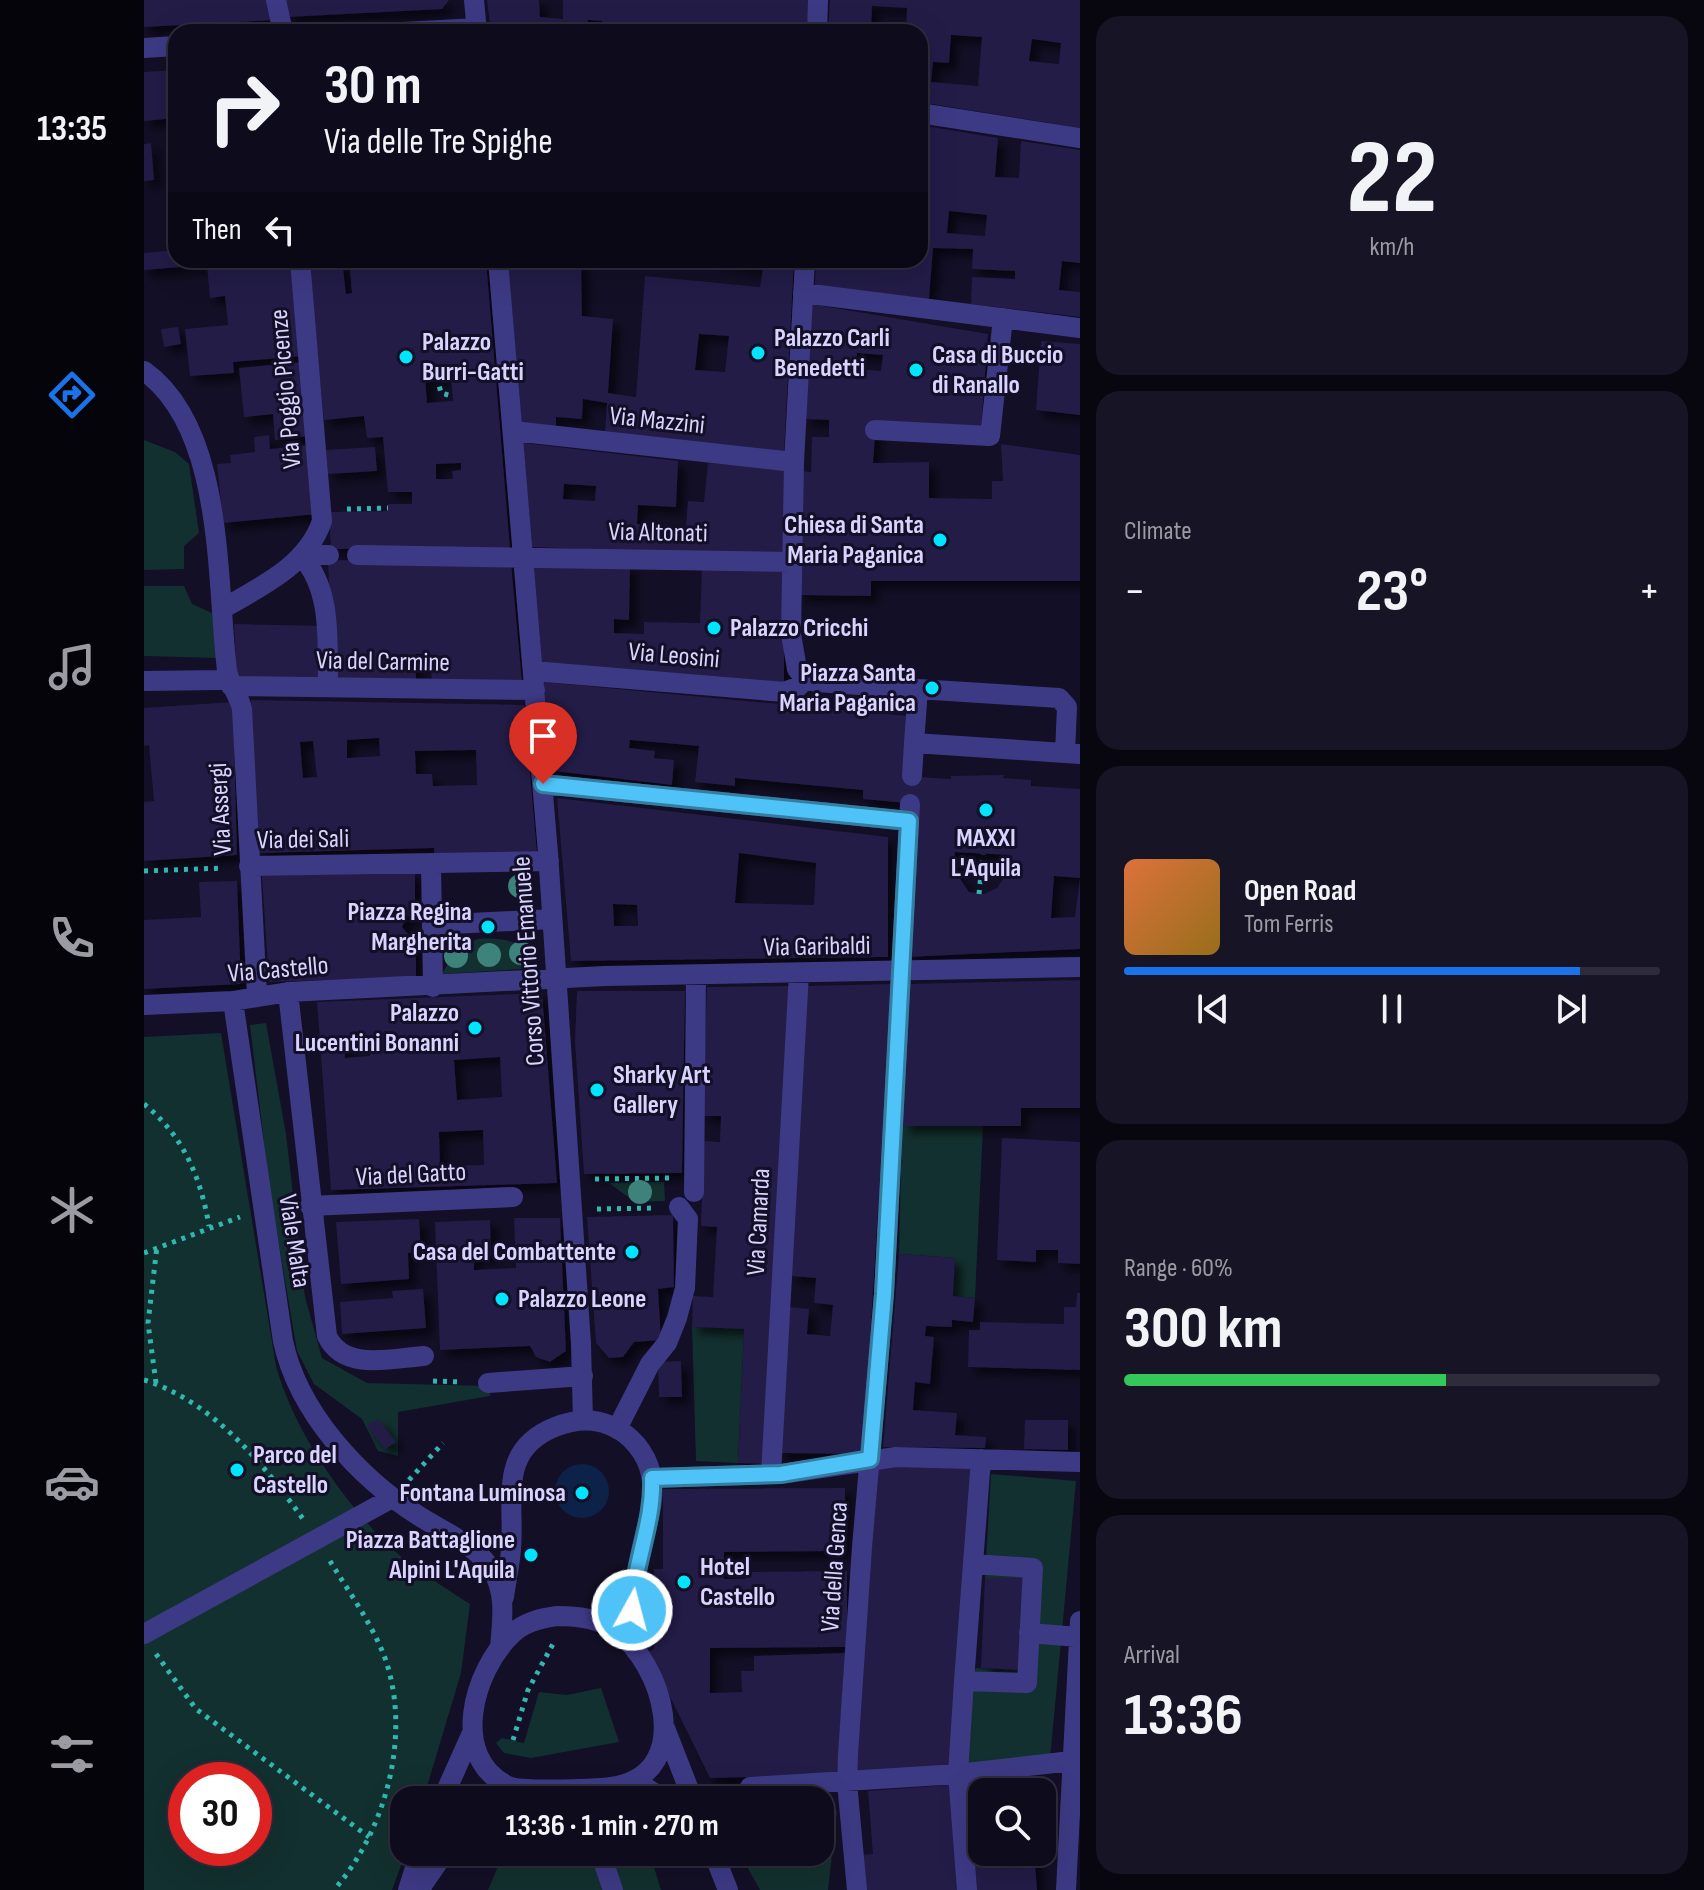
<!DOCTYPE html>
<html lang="en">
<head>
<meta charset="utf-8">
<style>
	:root { --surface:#0e0b1c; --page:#171425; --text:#f1f3f6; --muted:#9b9ba3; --line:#2e2b3b; --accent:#1a73e8 }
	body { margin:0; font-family:"Sofia Sans Condensed",sans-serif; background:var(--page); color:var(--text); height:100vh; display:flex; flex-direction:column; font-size:30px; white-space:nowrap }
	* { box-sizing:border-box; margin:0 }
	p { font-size:26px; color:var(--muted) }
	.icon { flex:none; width:44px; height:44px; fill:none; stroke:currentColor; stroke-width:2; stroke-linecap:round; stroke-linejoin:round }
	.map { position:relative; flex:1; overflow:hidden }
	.drawer { display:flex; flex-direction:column; gap:16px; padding:16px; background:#08060f; width:624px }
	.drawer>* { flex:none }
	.banner { position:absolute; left:24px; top:24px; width:760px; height:244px; border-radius:24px; box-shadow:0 8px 32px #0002,0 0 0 2px var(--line); background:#0e0b1c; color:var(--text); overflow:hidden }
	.tools { position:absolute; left:824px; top:1778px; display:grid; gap:16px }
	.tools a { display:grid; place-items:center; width:88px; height:88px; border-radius:16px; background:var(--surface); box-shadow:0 8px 32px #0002,0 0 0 2px var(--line); font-size:40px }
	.speed { position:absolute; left:24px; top:1762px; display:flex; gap:16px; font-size:40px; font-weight:700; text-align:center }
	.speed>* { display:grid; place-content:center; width:104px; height:104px; border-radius:50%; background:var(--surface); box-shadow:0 8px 32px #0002,0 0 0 2px var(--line); line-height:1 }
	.speed .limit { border:12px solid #d22; background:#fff; color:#111 }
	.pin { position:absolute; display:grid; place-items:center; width:68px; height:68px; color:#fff; margin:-82px -34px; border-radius:50% 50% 50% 0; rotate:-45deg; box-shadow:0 0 8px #0007 }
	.pin .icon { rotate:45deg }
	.me { position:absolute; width:88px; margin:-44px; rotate:7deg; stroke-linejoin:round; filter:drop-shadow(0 0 6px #0008) }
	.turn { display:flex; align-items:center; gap:28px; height:168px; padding:0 24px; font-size:36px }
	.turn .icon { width:104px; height:104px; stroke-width:2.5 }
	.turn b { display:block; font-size:56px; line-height:68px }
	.then { display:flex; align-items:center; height:76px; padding:0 24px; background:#0003; gap:16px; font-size:30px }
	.big { font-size:60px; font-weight:700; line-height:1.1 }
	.drawer .tile { flex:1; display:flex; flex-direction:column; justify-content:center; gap:12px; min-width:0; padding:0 28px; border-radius:24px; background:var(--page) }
	.drawer .dial { align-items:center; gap:0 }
	.dial b { font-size:104px; line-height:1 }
	.song { display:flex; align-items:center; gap:24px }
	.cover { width:96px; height:96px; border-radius:12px; background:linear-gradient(135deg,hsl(20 70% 55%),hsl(40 70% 35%)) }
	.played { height:8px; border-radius:4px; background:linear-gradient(90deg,var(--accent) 85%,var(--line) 85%) }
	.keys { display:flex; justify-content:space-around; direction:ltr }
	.heat { display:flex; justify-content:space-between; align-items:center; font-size:44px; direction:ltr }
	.charge { height:12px; border-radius:6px; background:linear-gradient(90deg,#34c759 60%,var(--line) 0) }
	.trip { position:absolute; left:246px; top:1786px; width:444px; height:80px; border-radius:24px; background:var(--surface); box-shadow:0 8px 32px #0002,0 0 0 2px var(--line); font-weight:700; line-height:80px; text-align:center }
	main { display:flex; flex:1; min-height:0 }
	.menu { display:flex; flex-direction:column; width:144px; justify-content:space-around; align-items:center; background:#06040b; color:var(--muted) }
	.menu .icon { width:56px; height:56px }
	.menu .current { color:var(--accent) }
	.menu b { font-size:36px; color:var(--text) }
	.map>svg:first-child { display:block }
	.green { fill:#12302f; fill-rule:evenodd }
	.water { fill:#0c2248 }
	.building { fill:#241b47; fill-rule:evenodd; filter:url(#shadow) }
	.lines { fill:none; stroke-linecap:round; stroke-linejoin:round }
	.path { stroke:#2fb8b0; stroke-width:5; stroke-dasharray:4 6; stroke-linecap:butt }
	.minor { stroke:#3d3a85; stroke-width:20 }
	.tree { fill:#3d827b }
	.route-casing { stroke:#337fa1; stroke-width:20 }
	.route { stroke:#4fc3f7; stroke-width:14 }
	.poi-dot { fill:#00e5ff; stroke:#130f26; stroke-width:3 }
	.labels { text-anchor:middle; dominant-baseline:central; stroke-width:6; stroke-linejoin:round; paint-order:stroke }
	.poi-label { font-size:26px; font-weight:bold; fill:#d9d4ff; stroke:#130f26; text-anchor:start }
	.street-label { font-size:26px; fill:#d9d4ff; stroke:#130f26 }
</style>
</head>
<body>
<main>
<nav class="menu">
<b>13:35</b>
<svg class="icon current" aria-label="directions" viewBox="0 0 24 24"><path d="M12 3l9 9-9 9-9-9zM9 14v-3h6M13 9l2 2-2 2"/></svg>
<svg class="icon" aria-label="music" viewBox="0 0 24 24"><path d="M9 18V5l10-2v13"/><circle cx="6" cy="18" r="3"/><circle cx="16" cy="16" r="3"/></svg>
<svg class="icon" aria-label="phone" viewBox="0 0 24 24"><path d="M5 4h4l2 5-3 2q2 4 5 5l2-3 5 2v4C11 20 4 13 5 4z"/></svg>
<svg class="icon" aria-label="climate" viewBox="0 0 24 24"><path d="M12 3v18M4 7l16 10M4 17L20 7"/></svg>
<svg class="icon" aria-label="car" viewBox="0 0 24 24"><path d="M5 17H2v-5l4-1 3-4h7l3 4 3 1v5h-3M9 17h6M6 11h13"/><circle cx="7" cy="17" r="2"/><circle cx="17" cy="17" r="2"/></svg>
<svg class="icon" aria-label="filters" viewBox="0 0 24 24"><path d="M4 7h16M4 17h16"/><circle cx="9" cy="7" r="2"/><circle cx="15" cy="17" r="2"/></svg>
</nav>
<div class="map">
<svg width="936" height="1890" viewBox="0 0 936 1890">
	<defs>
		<filter id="shadow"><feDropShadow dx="7" dy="7" stdDeviation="4" flood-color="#0009"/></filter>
	</defs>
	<rect width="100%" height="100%" fill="#130f26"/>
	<path class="green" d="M0,440L31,452L45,464L55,533L40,546V569L0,570Z
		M0,586H40L48,604L68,613L73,658L0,656Z
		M334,939C362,937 381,941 393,968L298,974L313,947Z
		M122,1023L142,1134L161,1297L178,1358L223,1383L345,1386L346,1396L254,1412V1456L234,1451L218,1419L170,1384L153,1351L126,1192L106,1025Z
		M77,1033L132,1366C150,1430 195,1495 241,1542C266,1567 297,1585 326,1604L317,1673L279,1800H260L262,1852L248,1890H0V1037ZM42,1780H110V1848H42Z
		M758,1126H839L831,1298L809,1296L811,1258L755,1254Z
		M520,1182L521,1201L491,1202L465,1183Z
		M548,1327L600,1329L594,1463L552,1461Z
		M847,1474L932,1481L906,1759L822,1768L828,1668L875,1670L880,1579L841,1578Z
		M457,1688L475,1742L387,1758L360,1753L352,1743L358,1738L380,1743L395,1692L423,1695Z
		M693,1811L684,1890H616L595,1852H676V1812Z
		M360,1852H500L510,1867L517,1890H344Z"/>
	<path class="water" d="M411 1491a27 27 0 1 1 54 0a27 27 0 1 1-54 0Z"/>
	<path class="building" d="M0,0H125L131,20L0,27Z
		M139,0H305L298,9L144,17Z
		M343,0H395L396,17L419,19V0H665L663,32H457L458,21L444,20L443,32H347Z
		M686,0H936V128L776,102V32H762L763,8L728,6L727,32H684ZM807,35L838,37L834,86L787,82L789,62L805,63ZM888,39L917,43L915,64L885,61Z
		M32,70V118L0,121V72Z
		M776,125L854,138L851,177L875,178L877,141L936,150V263L918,261L915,290L936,292V317L827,304L828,277L871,279V271L828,269L829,249L789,248L785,299L671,285L672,260H776ZM805,211L843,215L841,236L803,233Z
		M7,143L10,180L0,181V144Z
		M32,250V260H148L158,356L89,362L90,373L46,376L41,329L84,325L81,296L66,298L63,265L0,270V253Z
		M164,260H198L202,294L208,293L206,270L214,269L213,260H342L366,548L187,549L185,512L244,511V504H268V492H244L239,437L223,438L220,416L180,420ZM307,376L309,401L283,403L281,378ZM317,463V470L308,471L309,479H292V464Z
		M364,260H437L438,316L469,319L464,393L492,397L501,276L616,287L619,269L558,260H650L640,453L461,433L463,403L439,399L438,419L412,417V426L377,423ZM555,334L585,336L581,372L551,370Z
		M667,304L844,334L837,429L732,423L729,463L785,462V498L848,499V481H859L857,444L936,455V581H727V596L654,595L656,471L667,472L668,437H685V420L662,419ZM713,353L739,355L737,371L712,369Z
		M34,327L37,344L20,347L17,329Z
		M897,341L936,344V415L892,410Z
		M159,362L165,436L131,440L129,414L100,417L95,368Z
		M125,435L126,449L166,445L173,514L79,523L73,464L87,463L86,455L111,452L110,437Z
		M379,443L534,461L532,507L494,505L493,524L542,527L544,501L560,502L564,463L641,469L639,556L388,547ZM420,484L452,486L451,501L419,499Z
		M231,447L233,471L184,474L182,450Z
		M184,560L367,563L378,682L288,680L287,672H302V660L287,661L286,654H272V680H189Z
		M389,564L486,565L485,620L470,619V633L500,634V622L556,623L558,567L640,569V684L397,664Z
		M90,624L178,626L179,680L93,679Z
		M399,682L764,716L759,776L807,779V776L860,775L859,778L887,780V786L936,789V878L910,876L907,918L931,917L936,879V949L763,957L774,804L719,799V790L591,778V786L551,782L555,746L486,740L485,748L511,751L510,758L530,760L528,785L410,771ZM811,852L865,855L864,872L853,888L840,894L825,892L810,870Z
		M107,700L380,705L393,853L290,855V848L115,853ZM235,738L236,756L203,758V740ZM169,741L173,777L159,778L156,742ZM332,750L333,785L289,786L288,774H272L271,751Z
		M89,702L93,855L0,861V802L10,801L5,745L0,746V708Z
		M413,798L744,837V957L427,961ZM595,853L672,863L670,905L591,903ZM469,904L493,905L494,926H470Z
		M271,872V916H263L258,927L265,935H272V977L125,982L118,876Z
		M93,881L97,984L0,989V920L57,917L55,882Z
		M936,980V1108H877V1126H758L764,984Z
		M748,984L719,1454L634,1453L645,1307L665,1309L663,1334L686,1336L689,1305L670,1303L672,1278L647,1276L662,986Z
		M647,986L621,1464L594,1463L600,1329L548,1327L549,1296L569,1297L573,1227L557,1226L560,1141L576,1142L577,1116H558L563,987Z
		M433,991H541L538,1173L440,1174L431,1042Z
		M398,993L413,1183L187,1190L173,1002ZM225,1040L226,1056L201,1058L200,1042ZM356,1057L358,1097L313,1100L310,1060ZM339,1130L340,1165L296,1166L295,1132Z
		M858,1138L936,1142V1264L914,1263V1250H892V1262L853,1260Z
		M529,1215L530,1287L514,1289L517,1340L490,1342L479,1357L465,1358L452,1343L443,1217Z
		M370,1218H416L422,1351L406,1362L392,1357L386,1346L296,1350L291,1222L346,1220L347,1256H330V1270L372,1268Z
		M275,1219L277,1252L264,1253L265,1279L197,1284L192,1222Z
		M755,1254L811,1258L809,1296L831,1298L829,1322L808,1320V1327L782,1326L781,1336L790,1337L786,1384L771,1382L769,1410L813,1413L811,1435L842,1437L841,1448L739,1447Z
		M279,1289L282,1328L198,1334L196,1302L249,1298L248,1291Z
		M933,1293H936V1370L824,1367L825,1330H836V1322L920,1324V1307H932Z
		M537,1361L538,1397H515L514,1362Z
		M234,1419L252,1442L241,1449L223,1426Z
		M881,1420H924V1450L880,1449Z
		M734,1465L827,1468L811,1771L709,1775Z
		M701,1488V1551L580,1552V1579H601V1572L703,1571V1647L566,1648V1693L598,1692L597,1671H610V1656L701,1653L693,1775L566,1778L504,1652L510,1649V1569H519V1489Z
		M841,1578H880L875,1670L837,1668Z
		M883,1770L885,1792H838V1852H890L893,1890H831L817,1778Z
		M805,1785L815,1890H721L717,1855L729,1854L724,1791Z"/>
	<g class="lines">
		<path class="path" d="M293,377L297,393L308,396
			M203,509L244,508
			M0,871L80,868
			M835,894L839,854
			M0,1104C39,1135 57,1178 65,1226
			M451,1179L525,1178
			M453,1209L511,1208
			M0,1253L96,1217
			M0,1380C68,1401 119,1463 159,1519
			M289,1381L319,1382
			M12,1383L4,1323L13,1246
			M265,1480L299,1443
			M186,1561C205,1592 228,1624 241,1658C268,1735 242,1830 190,1890
			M12,1654L52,1709L225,1837
			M369,1740L384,1690L410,1642"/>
		<path class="minor" d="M132,0L139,32
			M330,0L333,32
			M259,32L333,28
			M673,32L674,0
			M0,48L32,46
			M776,113L936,138
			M354,260L404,853L437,1344L439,1420
			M661,260L650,462L647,634L653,669L662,679L672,682L774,689L770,743L936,754
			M659,293L936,328
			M0,371C81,429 72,580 83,670C85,684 95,695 98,709L113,995
			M731,430L846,436L859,318
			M369,431L650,462
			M157,555C189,591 183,642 184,687
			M157,555H185
			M213,555L647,562
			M78,609C116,587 163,566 178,521L156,260
			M389,671L640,692L654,687L662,679
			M0,681L75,680
			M87,686L391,690
			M774,689L915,698L923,707L921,753
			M768,776L770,743
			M399,784L765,821
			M287,864L289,987
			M105,866L405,861
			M288,925L408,919
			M144,992L183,1336C200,1372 248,1358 280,1356
			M89,1001L139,1341C154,1412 215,1478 275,1516C300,1532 331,1544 348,1570C363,1594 358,1621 356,1648
			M0,1005L89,1001L144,992L461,976L936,967
			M550,1192L552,975
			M166,1206L369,1197
			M344,1383L439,1376
			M473,1429L506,1364L523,1343L533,1318L541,1288L544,1219L535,1207
			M627,1474L655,973
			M508,1478L637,1474L752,1457L936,1462
			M829,1564L889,1568L883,1683L820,1681L814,1774L927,1761
			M360,1597C362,1581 366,1565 367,1549C371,1500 353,1450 411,1427C429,1420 448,1418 465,1425C486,1433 503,1453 507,1475C512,1500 503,1523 498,1547C490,1582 484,1615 492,1651
			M413,1616C433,1616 454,1618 471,1630C518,1662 551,1770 473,1786C457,1789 376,1792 364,1786C305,1757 329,1671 368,1634C380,1622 397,1618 413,1616Z
			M885,1633L934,1637
			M0,1634L248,1498
			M820,1681L837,1459
			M521,1728L549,1800
			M490,1780L521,1800
			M606,1787L814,1774L823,1890
			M298,1800L327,1735
			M456,1852L469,1890
			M569,1852L584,1890
			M264,1890L276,1852
			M275,1890L301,1852
			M713,1890L703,1783L704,1754L718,1547L740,1294L766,804
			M922,1890L936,1621"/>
	</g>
	<g class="tree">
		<circle cx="376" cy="886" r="12"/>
		<circle cx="377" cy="953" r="12"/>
		<circle cx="345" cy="955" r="12"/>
		<circle cx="312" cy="956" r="12"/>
		<circle cx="496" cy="1192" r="12"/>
	</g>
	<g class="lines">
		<g class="route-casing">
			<path id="route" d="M399,784L765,821L740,1294L726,1459L637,1474L508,1478C510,1523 489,1565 488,1610"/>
		</g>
		<use href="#route" class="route"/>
	</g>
	<g class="poi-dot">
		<circle cx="614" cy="353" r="8"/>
		<circle cx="262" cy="357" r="8"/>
		<circle cx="772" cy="370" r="8"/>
		<circle cx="796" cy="540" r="8"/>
		<circle cx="570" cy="628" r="8"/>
		<circle cx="788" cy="688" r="8"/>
		<circle cx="842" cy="810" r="8"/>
		<circle cx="344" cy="927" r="8"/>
		<circle cx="331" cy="1028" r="8"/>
		<circle cx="453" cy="1090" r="8"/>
		<circle cx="488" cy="1252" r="8"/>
		<circle cx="358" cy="1299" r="8"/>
		<circle cx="93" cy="1470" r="8"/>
		<circle cx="438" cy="1493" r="8"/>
		<circle cx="387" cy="1555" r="8"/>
		<circle cx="540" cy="1582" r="8"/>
	</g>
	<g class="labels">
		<g class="poi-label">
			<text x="630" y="338">Palazzo Carli<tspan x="630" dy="30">Benedetti</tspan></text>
			<text x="278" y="342">Palazzo<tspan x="278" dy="30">Burri-Gatti</tspan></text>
			<text x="788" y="355">Casa di Buccio<tspan x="788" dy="30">di Ranallo</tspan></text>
			<text x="780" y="525" text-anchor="end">Chiesa di Santa<tspan x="780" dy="30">Maria Paganica</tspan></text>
			<text x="586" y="628">Palazzo Cricchi</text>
			<text x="772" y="673" text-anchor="end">Piazza Santa<tspan x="772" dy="30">Maria Paganica</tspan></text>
			<text x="842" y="838" text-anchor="middle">MAXXI<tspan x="842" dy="30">L'Aquila</tspan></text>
			<text x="328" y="912" text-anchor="end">Piazza Regina<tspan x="328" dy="30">Margherita</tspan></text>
			<text x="315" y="1013" text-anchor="end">Palazzo<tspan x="315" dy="30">Lucentini Bonanni</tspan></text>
			<text x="469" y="1075">Sharky Art<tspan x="469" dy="30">Gallery</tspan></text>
			<text x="472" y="1252" text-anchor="end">Casa del Combattente</text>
			<text x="374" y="1299">Palazzo Leone</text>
			<text x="109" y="1455">Parco del<tspan x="109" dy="30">Castello</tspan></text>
			<text x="422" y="1493" text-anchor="end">Fontana Luminosa</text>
			<text x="371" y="1540" text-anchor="end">Piazza Battaglione<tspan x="371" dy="30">Alpini L'Aquila</tspan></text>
			<text x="556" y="1567">Hotel<tspan x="556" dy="30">Castello</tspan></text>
		</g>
		<g class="street-label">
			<text transform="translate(142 389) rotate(-95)">Via Poggio Picenze</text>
			<text transform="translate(513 421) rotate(6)">Via Mazzini</text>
			<text transform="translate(514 533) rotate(1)">Via Altonati</text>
			<text transform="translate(530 656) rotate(5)">Via Leosini</text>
			<text transform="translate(239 662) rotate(1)">Via del Carmine</text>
			<text transform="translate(77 809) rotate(-93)">Via Assergi</text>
			<text transform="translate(159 840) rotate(-1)">Via dei Sali</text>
			<text transform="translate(673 947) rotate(-1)">Via Garibaldi</text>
			<text transform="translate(385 961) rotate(-94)">Corso Vittorio Emanuele</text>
			<text transform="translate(134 970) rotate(-5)">Via Castello</text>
			<text transform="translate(267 1175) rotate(-3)">Via del Gatto</text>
			<text transform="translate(615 1222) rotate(-87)">Via Camarda</text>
			<text transform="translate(150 1241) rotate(81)">Viale Malta</text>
			<text transform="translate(691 1567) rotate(-86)">Via della Genca</text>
		</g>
	</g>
</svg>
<div class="tools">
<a><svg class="icon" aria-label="search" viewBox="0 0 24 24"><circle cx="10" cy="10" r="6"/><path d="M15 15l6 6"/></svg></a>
</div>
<div class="speed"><div class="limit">30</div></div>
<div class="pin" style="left:399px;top:784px;background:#d93025"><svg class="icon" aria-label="arrive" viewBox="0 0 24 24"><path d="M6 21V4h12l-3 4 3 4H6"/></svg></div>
<svg class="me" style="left:488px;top:1610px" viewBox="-20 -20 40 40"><circle r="17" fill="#4fc3f7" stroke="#fff" stroke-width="3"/><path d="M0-11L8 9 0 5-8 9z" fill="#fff"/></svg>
<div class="trip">13:36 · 1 min · 270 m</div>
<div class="banner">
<div class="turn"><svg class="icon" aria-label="right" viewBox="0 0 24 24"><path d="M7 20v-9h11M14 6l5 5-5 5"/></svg><div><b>30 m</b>Via delle Tre Spighe</div></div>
<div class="then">Then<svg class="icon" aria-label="left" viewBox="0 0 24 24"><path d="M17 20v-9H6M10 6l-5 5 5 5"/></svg></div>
</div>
</div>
<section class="drawer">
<div class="tile dial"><b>22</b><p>km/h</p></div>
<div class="tile"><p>Climate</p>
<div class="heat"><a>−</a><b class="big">23°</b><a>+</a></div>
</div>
<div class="tile">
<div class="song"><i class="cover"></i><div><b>Open Road</b><p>Tom Ferris</p></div></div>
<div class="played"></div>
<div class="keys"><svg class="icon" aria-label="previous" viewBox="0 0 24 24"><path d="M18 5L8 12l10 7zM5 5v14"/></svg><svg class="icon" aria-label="pause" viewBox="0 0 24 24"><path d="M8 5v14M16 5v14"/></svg><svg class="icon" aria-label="next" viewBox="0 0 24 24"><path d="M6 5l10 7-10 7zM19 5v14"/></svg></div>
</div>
<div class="tile"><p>Range · 60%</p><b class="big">300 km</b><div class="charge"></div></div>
<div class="tile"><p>Arrival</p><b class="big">13:36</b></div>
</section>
</main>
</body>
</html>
